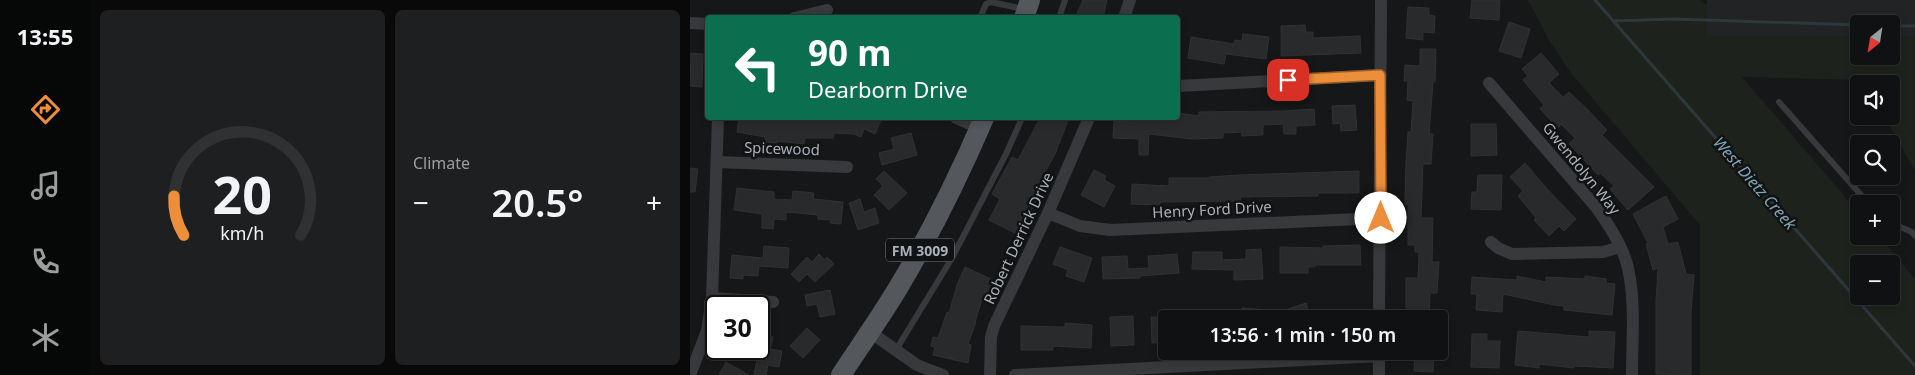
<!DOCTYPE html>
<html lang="en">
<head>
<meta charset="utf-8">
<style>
	:root { --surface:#101112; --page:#1e1f20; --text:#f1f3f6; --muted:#9c9d9f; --line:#303132; --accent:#ed8f3a }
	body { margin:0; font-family:"Noto Sans",sans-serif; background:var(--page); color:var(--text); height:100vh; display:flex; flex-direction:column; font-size:19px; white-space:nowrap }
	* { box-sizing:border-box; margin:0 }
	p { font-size:16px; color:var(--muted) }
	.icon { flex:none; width:28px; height:28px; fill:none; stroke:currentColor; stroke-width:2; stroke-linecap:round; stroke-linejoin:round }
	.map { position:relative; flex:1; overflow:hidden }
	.sheet { display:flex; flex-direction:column; gap:10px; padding:10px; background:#09090a; width:600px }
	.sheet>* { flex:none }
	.top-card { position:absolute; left:15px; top:15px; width:475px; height:105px; border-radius:5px; box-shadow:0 2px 8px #0003,0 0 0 1px var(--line); background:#0b6e4f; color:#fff; overflow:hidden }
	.needle { width:32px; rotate:210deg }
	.controls { position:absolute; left:1160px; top:15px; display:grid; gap:10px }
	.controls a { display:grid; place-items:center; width:50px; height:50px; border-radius:5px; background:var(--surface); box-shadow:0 2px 8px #0003,0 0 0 1px var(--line); font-size:25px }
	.speed { position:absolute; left:15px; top:295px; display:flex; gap:10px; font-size:25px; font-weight:700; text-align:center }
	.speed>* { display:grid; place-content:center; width:65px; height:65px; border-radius:50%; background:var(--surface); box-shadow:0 2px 8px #0003,0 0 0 1px var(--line); line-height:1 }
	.speed .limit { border:2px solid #111; border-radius:8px; background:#fff; color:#111 }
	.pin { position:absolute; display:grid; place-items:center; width:42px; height:42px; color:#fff; margin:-21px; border-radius:10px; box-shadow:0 2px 8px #0006 }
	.me { position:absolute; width:55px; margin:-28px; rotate:0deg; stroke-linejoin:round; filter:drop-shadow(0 0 4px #0008) }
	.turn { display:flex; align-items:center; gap:18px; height:105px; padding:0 20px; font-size:22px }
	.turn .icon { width:65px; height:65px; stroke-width:2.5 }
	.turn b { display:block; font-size:35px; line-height:42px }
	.big { font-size:38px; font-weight:600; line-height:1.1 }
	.sheet .card { flex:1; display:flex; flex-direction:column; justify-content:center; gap:8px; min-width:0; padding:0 18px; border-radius:8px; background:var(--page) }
	.sheet .dial { align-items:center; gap:0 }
	.dial svg { height:130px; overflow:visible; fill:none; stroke:var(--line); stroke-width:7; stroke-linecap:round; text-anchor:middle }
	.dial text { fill:var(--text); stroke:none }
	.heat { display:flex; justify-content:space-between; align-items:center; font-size:28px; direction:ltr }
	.sheet .tiles { flex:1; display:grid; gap:10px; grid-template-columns:repeat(2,1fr) }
	.trip { position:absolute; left:468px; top:310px; width:290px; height:50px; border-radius:5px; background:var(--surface); box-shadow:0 2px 8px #0003,0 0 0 1px var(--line); font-weight:600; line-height:50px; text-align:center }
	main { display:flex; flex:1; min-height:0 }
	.tabs { display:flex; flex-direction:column; width:90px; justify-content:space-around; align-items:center; background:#060707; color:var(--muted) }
	.tabs .icon { width:35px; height:35px }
	.tabs .selected { color:var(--accent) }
	.tabs b { font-size:22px; color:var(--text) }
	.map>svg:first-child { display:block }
	.built { fill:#222325 }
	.green { fill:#1d231c; fill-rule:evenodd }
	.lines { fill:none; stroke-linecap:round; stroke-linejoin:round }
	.stream { stroke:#2d383c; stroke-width:3 }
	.building { fill:#292a2c; stroke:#303134 }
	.service { stroke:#37393d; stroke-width:6 }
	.minor { stroke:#37393d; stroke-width:12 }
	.primary { stroke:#54575c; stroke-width:20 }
	.route-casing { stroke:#9a5d26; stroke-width:12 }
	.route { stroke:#ed8f3a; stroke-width:9 }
	.labels { text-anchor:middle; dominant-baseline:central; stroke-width:5; stroke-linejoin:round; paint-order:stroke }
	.shield { fill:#111213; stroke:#7b8186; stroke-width:1 }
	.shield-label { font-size:14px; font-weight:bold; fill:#a9b0b8 }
	.street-label { font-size:15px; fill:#a9b0b8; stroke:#111213 }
	.water-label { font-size:16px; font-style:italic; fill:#81a4b2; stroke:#111213 }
</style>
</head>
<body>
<main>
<nav class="tabs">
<b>13:55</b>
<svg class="icon selected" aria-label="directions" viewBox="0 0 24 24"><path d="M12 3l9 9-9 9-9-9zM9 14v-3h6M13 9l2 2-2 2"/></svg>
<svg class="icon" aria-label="music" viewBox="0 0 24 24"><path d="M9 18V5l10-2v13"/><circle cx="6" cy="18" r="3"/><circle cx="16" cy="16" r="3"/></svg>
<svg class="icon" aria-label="phone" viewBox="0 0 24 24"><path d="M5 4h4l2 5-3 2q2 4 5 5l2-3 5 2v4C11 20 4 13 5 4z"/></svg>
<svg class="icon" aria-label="climate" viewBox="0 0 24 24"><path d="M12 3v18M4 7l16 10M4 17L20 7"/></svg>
</nav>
<section class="sheet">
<div class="tiles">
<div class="card dial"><svg viewBox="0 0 100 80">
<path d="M14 69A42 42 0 1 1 86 69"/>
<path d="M14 69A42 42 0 0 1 8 45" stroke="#ed8f3a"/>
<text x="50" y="56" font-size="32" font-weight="700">20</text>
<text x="50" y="72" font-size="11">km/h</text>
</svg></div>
<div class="card"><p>Climate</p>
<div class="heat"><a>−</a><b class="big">20.5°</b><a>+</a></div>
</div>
</div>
</section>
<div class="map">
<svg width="1225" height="375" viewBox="0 0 1225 375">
	<rect width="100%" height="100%" fill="#161718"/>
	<path class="built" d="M1017,0H1225V36H1201V24H1169V36H1017Z"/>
	<path class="green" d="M838,0H1009L1017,5V36H1169V56H1201V36H1225V171L1194,116H1201V84H1175L1173,80L1052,77L1169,213V236H1189L1225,279V375H1010V225L881,73L859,40ZM1169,264H1201V296H1169Z"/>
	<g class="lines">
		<path class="stream" d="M905,0L1225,366
			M923,21L985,19L1169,25
			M1201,26H1225"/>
	</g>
	<path class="building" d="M393,0H417L413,18H385Z
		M782,0H810L809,20L780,18Z
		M718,7L739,8V15L745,16L744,33L733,32V40L716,38Z
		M819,22L840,29L831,58L809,51Z
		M615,25L616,32H623V38L670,36L671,53L591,56V26Z
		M553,34L579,37L576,59L536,54L534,64L498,58L501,37L544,44L545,40L552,41Z
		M730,49H746L745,82H743L739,134H743L741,164H733L731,218H743L742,262H749L747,293H740L739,319H716V278H728L729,252H725V245H718V205L715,204L716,162L718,132H721L723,101L717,100L718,81H714L715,65L730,66Z
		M1,53L13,54L12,87L0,86Z
		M851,53L869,74L859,83L873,97L879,92L897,109L917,130L912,135L964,187L938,210L920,189L924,186L910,173L908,175L879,144L885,138L871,124L868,128L850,109L854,105L833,80L838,76L832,69Z
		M665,105L667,130L651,131L650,123L643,124L642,106Z
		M624,109L625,125L606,126V134H594L593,124L573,125V135L552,136V132L533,133V138L502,139L459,134L458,155H449V139L423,138L424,121L445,122V118H488V113L509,116V112L593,111Z
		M49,118H192L185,134L174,129L171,137L164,134L144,133L143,138H115L114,144L87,141V143L75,142V137L47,132Z
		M350,118H379L365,154L354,174L359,177L339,214L336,213L325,233L299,220L310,199L302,194L322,157L328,160Z
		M781,124H806L807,155L781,156Z
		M221,133L227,155L192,165L189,153L204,149L201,138Z
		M835,163L858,190L886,219L874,231L869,226L859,236L844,220L846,218L828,196L833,191L820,177Z
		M0,168L8,169L5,192H0Z
		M404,170L416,176L414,180L425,186L414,207L391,195Z
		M194,171L217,193L199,210L184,195L193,186L186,179Z
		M669,171V193H628V196L550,197L551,201L470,202V205L441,204L442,184L479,186V178H519V177L549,175Z
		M788,175H812L811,210L781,209L782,192H787Z
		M47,188L84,192V199L102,200L103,191L124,193L123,199L153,202L151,224L140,223L141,220L128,219V215L96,212V220L84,219L83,229L72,228V214L44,210Z
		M976,196L988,219L973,227L978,244L988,242L996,274L1004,275L1001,312V375L966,374V301L968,268L963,270L956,244L958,243L943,214Z
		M170,199L174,212L185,208L189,223L168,230L159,203Z
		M670,245L671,265H625V267H618V273H590V247L633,248V246Z
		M74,246L99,248L98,268L69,266L68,276L53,275V279L40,278L42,255L73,258Z
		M370,247L402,258L394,282L376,276L378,270L363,264Z
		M571,249L573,279L544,280V270L502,269L503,252H532V260L556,259V250Z
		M129,254L135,260L137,257L144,264L125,282L117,274L109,282L101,274L117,257L122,262Z
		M487,254L489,273L450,276V278L413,279L412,257L437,256L438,269L459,268L458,256Z
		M275,267L303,280L295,297L293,296L285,322H286L278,344L281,345L278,363L243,355L245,347L241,346L243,337L248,338L257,312L259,313L267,285Z
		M827,276L856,282V277L895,279V276L916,279V283L925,284L922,315L874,310V306L864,305L813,294L812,312L786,310L787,294H781L782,277L827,280Z
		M140,290L145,314L130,317L127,304L117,306L115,295Z
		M616,303L621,319H597L595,310Z
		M552,308L579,310L578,319H551Z
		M443,316L444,345L421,346L420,317Z
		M461,317H476V342L462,343Z
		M375,323L402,325L401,348L363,346V350H331V326L375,327Z
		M117,328L130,340L113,358L100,346Z
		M828,331L899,337V331L925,332L923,368L884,366V368L849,364V368L825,365Z
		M782,334H797V341H810L809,368L781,367Z
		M72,335L83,337L80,349L92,351L89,367L78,365L76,375H64L67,359L32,353V349H69Z
		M725,351H744L743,372L724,371Z
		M36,362L59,375H29Z"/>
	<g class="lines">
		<path class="service" d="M290,18L296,4L301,2L333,9
			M369,18L375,0
			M1089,102L1179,204
			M1201,223L1222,232L1225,236
			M206,350L262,258L316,154L332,118"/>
		<path class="minor" d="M104,18L137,10
			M434,18L440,0
			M0,23L18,24
			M799,83L906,207C918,224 931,243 937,264C946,299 942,339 942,375
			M488,86L691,75
			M266,118L290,128
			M27,162L157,167
			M358,213L390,226L420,230L691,218
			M801,242L808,248L822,254L913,252L930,247
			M22,298L83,302
			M689,319L691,0
			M180,332L227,365L253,375
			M0,375L17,331L22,298L28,118
			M300,375L301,337L304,326L358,213L399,118
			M325,375L689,356
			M689,375V351"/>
		<path class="primary" d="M334,18L340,0
			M151,375C170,346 190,318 208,288C241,233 269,176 294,118"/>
	</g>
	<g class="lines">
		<g class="route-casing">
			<path id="route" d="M598,80L690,75L691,218"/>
		</g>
		<use href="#route" class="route"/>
	</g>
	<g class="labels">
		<rect class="shield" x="196" y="238.5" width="68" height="23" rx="4"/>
		<g class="shield-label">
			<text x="230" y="250">FM 3009</text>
		</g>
		<g class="street-label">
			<text transform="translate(92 148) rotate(2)">Spicewood</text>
			<text transform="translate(892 168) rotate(51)">Gwendolyn Way</text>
			<text transform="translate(522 209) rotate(-3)">Henry Ford Drive</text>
			<text transform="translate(328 238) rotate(-65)">Robert Derrick Drive</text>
		</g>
		<g class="water-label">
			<text transform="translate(1065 183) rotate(49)">West Dietz Creek</text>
		</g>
	</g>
</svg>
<div class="controls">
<a><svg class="needle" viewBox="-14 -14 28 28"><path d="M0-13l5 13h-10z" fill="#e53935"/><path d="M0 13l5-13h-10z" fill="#9c9d9f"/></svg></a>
<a><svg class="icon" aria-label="sound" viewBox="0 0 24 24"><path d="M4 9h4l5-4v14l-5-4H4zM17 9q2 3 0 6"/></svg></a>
<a><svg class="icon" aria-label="search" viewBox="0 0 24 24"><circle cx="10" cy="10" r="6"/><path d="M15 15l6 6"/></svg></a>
<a>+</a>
<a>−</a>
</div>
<div class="speed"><div class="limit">30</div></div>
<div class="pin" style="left:598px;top:80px;background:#d93025"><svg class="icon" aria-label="arrive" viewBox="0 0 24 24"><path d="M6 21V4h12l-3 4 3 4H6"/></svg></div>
<svg class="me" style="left:691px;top:218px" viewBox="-20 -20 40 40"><circle r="19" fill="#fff"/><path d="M0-13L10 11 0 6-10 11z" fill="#ed8f3a"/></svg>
<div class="trip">13:56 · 1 min · 150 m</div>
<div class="top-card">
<div class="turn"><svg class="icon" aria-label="left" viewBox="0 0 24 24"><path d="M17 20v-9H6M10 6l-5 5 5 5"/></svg><div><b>90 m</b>Dearborn Drive</div></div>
</div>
</div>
</main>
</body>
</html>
